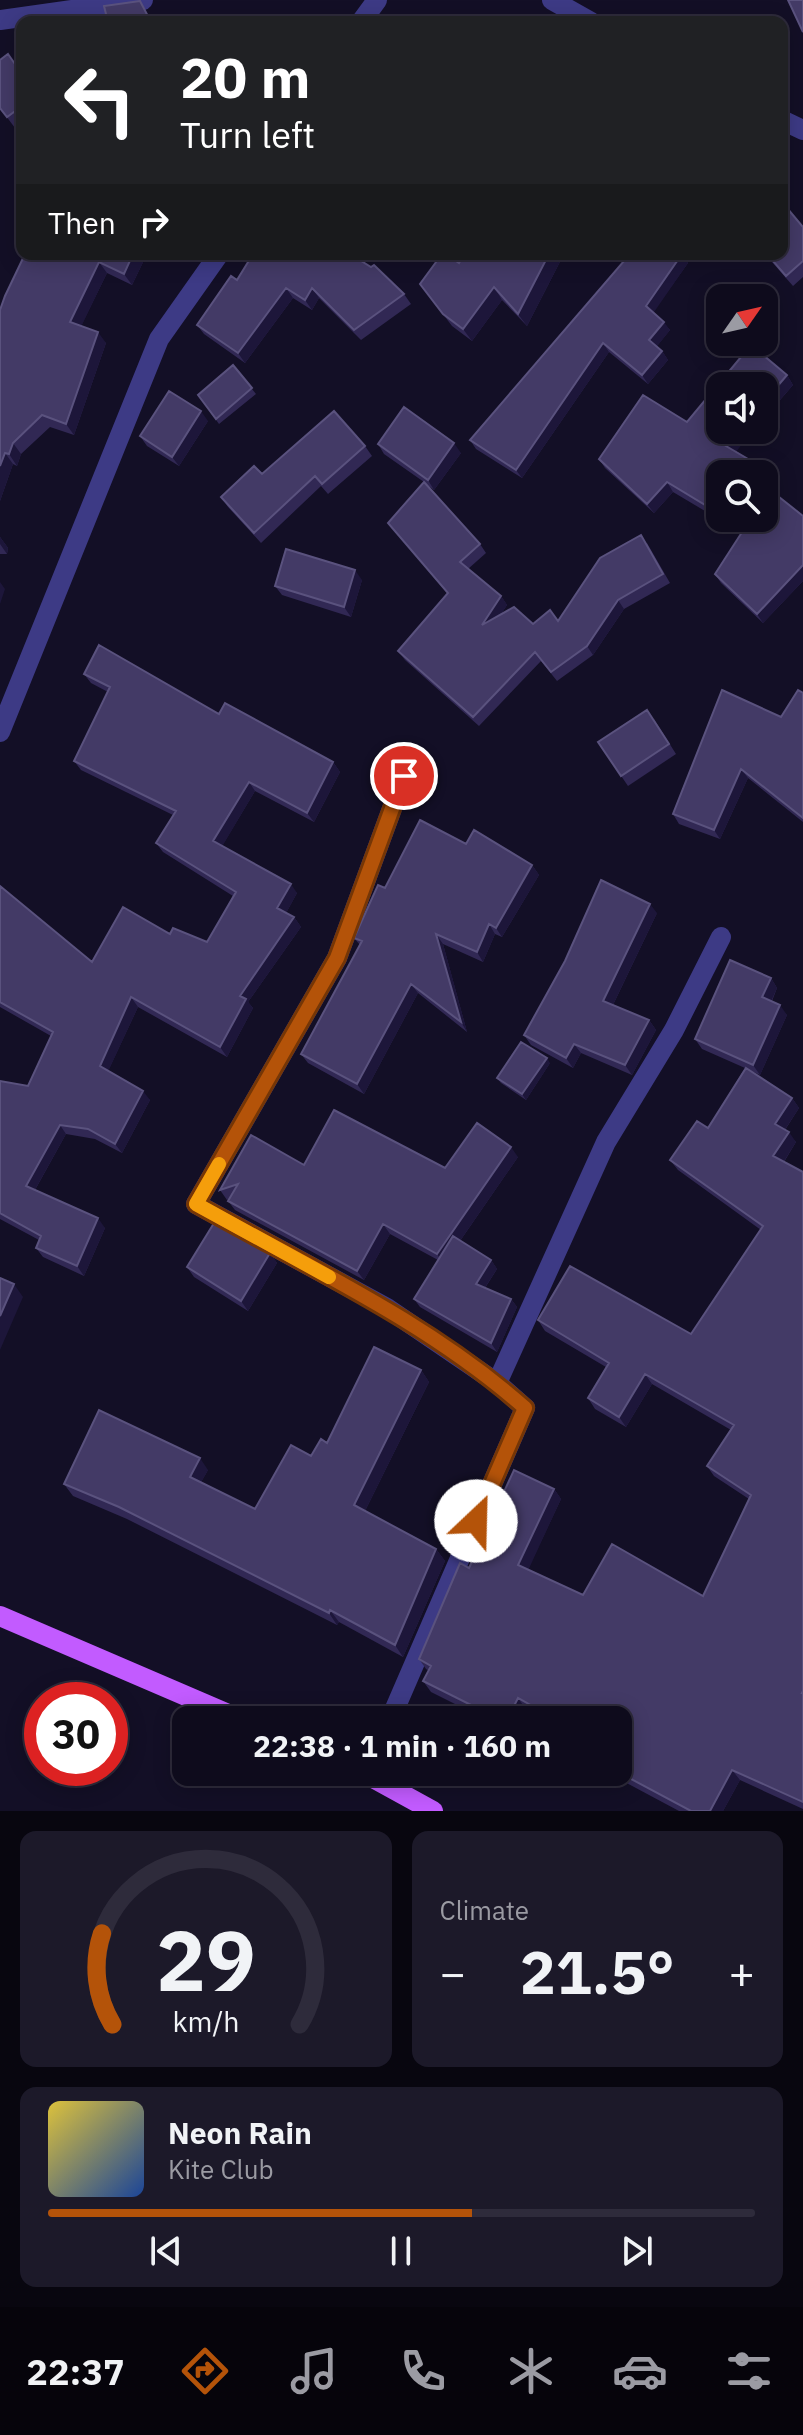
<!DOCTYPE html>
<html lang="en">
<head>
<meta charset="utf-8">
<style>
	:root { --surface:#0e0b1c; --page:#1c1929; --text:#f1f3f6; --muted:#9b9ba3; --line:#2e2b3b; --accent:#b45309 }
	body { margin:0; font-family:"IBM Plex Sans",sans-serif; background:var(--page); color:var(--text); height:100vh; display:flex; flex-direction:column; font-size:30px; white-space:nowrap }
	* { box-sizing:border-box; margin:0 }
	p { font-size:26px; color:var(--muted) }
	.icon { flex:none; width:44px; height:44px; fill:none; stroke:currentColor; stroke-width:2; stroke-linecap:round; stroke-linejoin:round }
	.map { position:relative; height:1811px; overflow:hidden }
	.sheet { display:flex; flex-direction:column; gap:20px; padding:20px; background:#08060f; flex:1 }
	.sheet>* { flex:none }
	.banner { position:absolute; left:16px; top:16px; width:772px; height:244px; border-radius:16px; box-shadow:0 4px 20px #0003,0 0 0 2px var(--line); background:#202124; color:#fff; overflow:hidden }
	.needle { width:52px; rotate:56deg }
	.controls { position:absolute; left:706px; top:284px; display:grid; gap:16px }
	.controls a { display:grid; place-items:center; width:72px; height:72px; border-radius:16px; background:var(--surface); box-shadow:0 4px 20px #0003,0 0 0 2px var(--line); font-size:40px }
	.speed { position:absolute; left:24px; top:1682px; display:flex; gap:16px; font-size:40px; font-weight:700; text-align:center }
	.speed>* { display:grid; place-content:center; width:104px; height:104px; border-radius:50%; background:var(--surface); box-shadow:0 4px 20px #0003,0 0 0 2px var(--line); line-height:1 }
	.speed .limit { border:12px solid #d22; background:#fff; color:#111 }
	.pin { position:absolute; display:grid; place-items:center; width:68px; height:68px; color:#fff; margin:-34px; border:4px solid #fff; border-radius:50%; box-shadow:0 2px 8px #0007 }
	.me { position:absolute; width:88px; margin:-44px; rotate:24deg; stroke-linejoin:round; filter:drop-shadow(0 0 6px #0008) }
	.turn { display:flex; align-items:center; gap:28px; height:168px; padding:0 32px; font-size:36px }
	.turn .icon { width:104px; height:104px; stroke-width:2.5 }
	.turn b { display:block; font-size:56px; line-height:68px }
	.then { display:flex; align-items:center; height:76px; padding:0 32px; background:#0003; gap:16px; font-size:30px }
	.big { font-size:60px; font-weight:800; line-height:1.1 }
	.sheet .card { flex:1; display:flex; flex-direction:column; justify-content:center; gap:12px; min-width:0; padding:0 28px; border-radius:16px; background:var(--page) }
	.sheet .dial { align-items:center; gap:0 }
	.dial svg { height:208px; overflow:visible; fill:none; stroke:var(--line); stroke-width:7; stroke-linecap:round; text-anchor:middle }
	.dial text { fill:var(--text); stroke:none }
	.song { display:flex; align-items:center; gap:24px }
	.cover { width:96px; height:96px; border-radius:12px; background:linear-gradient(135deg,hsl(50 70% 55%),hsl(220 70% 35%)) }
	.played { height:8px; border-radius:4px; background:linear-gradient(90deg,var(--accent) 60%,var(--line) 60%) }
	.keys { display:flex; justify-content:space-around; direction:ltr }
	.heat { display:flex; justify-content:space-between; align-items:center; font-size:44px; direction:ltr }
	.sheet .tiles { flex:1; display:grid; gap:20px; grid-template-columns:1fr 1fr }
	.card:last-child { grid-column:span 2 }
	.trip { position:absolute; left:172px; top:1706px; width:460px; height:80px; border-radius:16px; background:var(--surface); box-shadow:0 4px 20px #0003,0 0 0 2px var(--line); font-weight:800; line-height:80px; text-align:center }
	.dock { display:flex; height:128px; justify-content:space-around; align-items:center; background:#06040b; color:var(--muted) }
	.dock .icon { width:56px; height:56px }
	.dock .selected { color:var(--accent) }
	.dock b { font-size:36px; color:var(--text) }
	.map>svg:first-child { display:block }
	.lines { fill:none; stroke-linecap:round; stroke-linejoin:round }
	.street { stroke:#3d3a85; stroke-width:20 }
	.primary { stroke:#c25bff; stroke-width:20 }
	.wall { fill:#312854 }
	.shaded-wall { fill:#1d163a }
	.building { fill:#433a66; stroke:#5a527e; stroke-width:2 }
	.route-casing { stroke:#753606; stroke-width:20 }
	.route { stroke:#b45309; stroke-width:14 }
	.slow { stroke:#f59e0b; stroke-width:14 }
</style>
</head>
<body>
<div class="map">
<svg width="803" height="1811" viewBox="0 0 803 1811">
	<rect width="100%" height="100%" fill="#130f26"/>
	<g class="lines">
		<path class="street" d="M552,0L591,22
			M0,20L143,0
			M361,22L377,0
			M782,120L803,130
			M0,732L159,339L219,254
			M404,776L337,958L196,1204L387,1308L497,1383
			M390,1720L525,1408L497,1383L606,1142L674,1030L721,937"/>
		<path class="primary" d="M0,1616L242,1720
			M362,1772L433,1811"/>
	</g>
	<path class="wall" d="M22,61V123L15,128L0,108L15,64Z
		M803,227V277L793,286L765,254H782Z
		M25,254H147L132,285L107,273L81,326L106,343L74,435L50,427L21,454L17,466L13,464L0,501V310Z
		M564,254L527,326L502,300L472,341L452,326L420,284L459,263Z
		M682,254L688,263L653,312L670,330L656,347L662,351L668,360L648,384L609,352L522,478L476,449L470,440Z
		M237,280L404,294L411,304L361,340L319,298L312,310L293,298L245,363L204,334L197,325Z
		M233,365L256,394L219,424L198,395Z
		M787,375L793,385L736,451L760,466L767,476L764,480V474H720V518H764L803,516V581L763,623L721,583L715,574L742,533L673,492L654,513L605,468L599,459L687,422Z
		M208,421L179,466L147,446L140,436Z
		M378,444L461,453L434,490L426,484L480,544L486,553L468,569L501,596L507,605L501,614L533,624L558,621L647,543L670,583L624,609L593,655L557,681L541,661L479,726L405,660L398,651L448,594L388,523L424,482L384,454Z
		M365,446L372,456L328,494L321,486L261,543L228,507L221,497L262,474Z
		M0,537L8,548L7,554H0Z
		M362,580L351,617L282,595L275,586Z
		M84,674L219,714L333,762L340,772L314,822L255,791L222,846L297,893L286,913L294,917L301,927L248,1002L253,1008L227,1057L138,1007L108,1071L150,1100L122,1153L95,1139L66,1134L35,1190L105,1228L84,1276L43,1257L36,1248L39,1240L0,1219V1081L28,1086L51,1036L0,1007V886L92,962L170,934L207,942L233,896L163,852L156,843L173,815L81,770L74,761L108,692L91,683Z
		M803,693V822L748,778L720,839L679,824L673,814L781,717Z
		M654,719L676,754L628,786L598,742Z
		M466,844L532,865L539,875L502,937L495,934L483,962L443,944L467,1032L418,993L364,1094L308,1063L301,1054L360,945L354,938L385,888Z
		M657,913L613,1005L649,1020L656,1030L632,1075L581,1053L573,1068L531,1045L524,1035Z
		M771,978L777,988L772,1001L787,1015L760,1075L747,1069L792,1098L799,1108L785,1130L796,1142L784,1162L803,1172V1809L740,1780L723,1811H679L606,1772H618V1720H546L525,1708L519,1720H487L431,1692L423,1681L429,1671L426,1669L419,1659L469,1568L554,1489L561,1499L528,1569L583,1595L703,1596L749,1499L714,1476L707,1466L731,1430L652,1384L626,1427L595,1409L588,1398L606,1367L545,1331L538,1320L691,1334L761,1230L678,1170L670,1160L708,1128L745,1068L702,1049L695,1039Z
		M550,1063L526,1100L501,1083L497,1078Z
		M518,1157L460,1241L491,1260L497,1269L485,1288L511,1299L517,1307L497,1352L420,1307L414,1299L438,1260L390,1234L364,1280L235,1210L228,1201L229,1199L227,1200L220,1190L304,1165L445,1168Z
		M270,1253L277,1263L248,1311L194,1277L187,1267Z
		M421,1370L429,1382L365,1511L436,1549L445,1561L403,1657L339,1622L337,1625L127,1519L73,1496L64,1484L208,1470L201,1482L255,1509L311,1456Z"/>
	<path class="shaded-wall" d="M133,254H147L132,285L124,274Z
		M549,254H564L527,326L518,314Z
		M682,254L688,263L652,315L646,306Z
		M99,262L107,273L78,333L70,322Z
		M494,287L502,300L472,341L463,329Z
		M286,288L293,298L245,363L238,353Z
		M312,288L319,298L312,310L305,300Z
		M664,322L670,330L655,349L649,340Z
		M98,332L106,343L74,435L66,424Z
		M603,343L609,352L522,478L516,470Z
		M662,351L668,360L648,384L642,375Z
		M787,375L793,385L764,418V402Z
		M201,411L208,421L179,466L172,457Z
		M740,430H754L733,455L726,446Z
		M13,443L21,454L17,466L9,454Z
		M454,443L461,453L434,490L428,480Z
		M5,453L13,464L0,501V466Z
		M760,466L767,476L764,480V474H755Z
		M667,482L673,492L654,513L647,504Z
		M0,537L8,548L7,554L0,544Z
		M803,565V581L763,623L757,614Z
		M355,570L362,580L351,617L344,607Z
		M0,582L5,589L0,604Z
		M501,596L507,605L488,634L482,625Z
		M618,600L624,609L593,655L587,646Z
		M333,762L340,772L314,822L307,813Z
		M741,769L748,778L720,839L714,830Z
		M249,782L255,791L220,850L213,841Z
		M532,865L539,875L502,937L496,928Z
		M291,884L297,893L284,917L277,908Z
		M650,904L657,913L610,1011L603,1001Z
		M294,917L301,927L248,1002L253,1008L227,1057L220,1047L240,996Z
		M489,924L495,934L483,962L477,952Z
		M436,934L443,944L467,1032L461,1022Z
		M771,978L777,988L769,1006L762,997Z
		M411,984L418,993L364,1094L357,1084Z
		M131,997L138,1007L106,1076L100,1066Z
		M780,1005L787,1015L760,1075L753,1065Z
		M649,1020L656,1030L632,1075L625,1065Z
		M574,1044L581,1053L573,1068L566,1058Z
		M547,1058L550,1063L526,1100L522,1094Z
		M143,1091L150,1100L122,1153L115,1144Z
		M792,1098L799,1108L782,1134L775,1124Z
		M60,1125L66,1134L32,1195L26,1186Z
		M789,1132L796,1142L781,1166L773,1156Z
		M511,1147L518,1157L444,1264L437,1254Z
		M98,1218L105,1228L84,1276L77,1266Z
		M383,1224L390,1234L364,1280L357,1271Z
		M270,1253L277,1263L248,1311L241,1301Z
		M491,1260L497,1269L482,1292L476,1284Z
		M14,1284L23,1297L0,1350V1316Z
		M511,1299L517,1307L497,1352L491,1343Z
		M421,1370L429,1382L362,1517L354,1505Z
		M645,1374L652,1384L626,1427L619,1417Z
		M200,1458L208,1470L198,1488L190,1477Z
		M554,1489L561,1499L526,1575L518,1565Z
		M436,1549L445,1561L403,1657L395,1645Z
		M330,1610L339,1622L337,1625L329,1613Z
		M518,1698L525,1708L519,1720H507Z
		M732,1770L740,1780L723,1811H710Z"/>
	<path class="building" d="M788,0H803V32Z
		M140,1L151,22H108L104,6Z
		M8,54L15,64L22,61V106L7,117L0,108V60Z
		M787,208L803,227V261L786,276L767,254H782V212Z
		M25,254H133L124,274L99,262L70,322L98,332L66,424L42,415L13,443L9,454L5,453L0,466V310L5,296Z
		M253,254H350L371,267L374,265L404,294L354,330L312,288L305,300L286,288L238,353L197,325L231,276L237,280Z
		M442,254H446L459,263L464,254H549L518,314L494,287L463,329L443,314L420,284Z
		M630,254H682L646,306L664,322L649,340L662,351L642,375L603,343L516,470L470,440Z
		M751,345L787,375L764,402V386H720V430H740L726,446L760,466L755,474H720V514L667,482L647,504L599,459L643,395L687,422Z
		M233,365L252,388L216,419L198,395Z
		M169,391L201,411L172,457L140,436Z
		M404,407L454,443L428,480L378,444Z
		M334,411L365,446L322,484L315,476L254,533L221,497L254,466L262,474Z
		M424,482L480,544L460,562L501,596L482,625L514,607L533,624L550,610L558,621L600,558L641,535L663,574L618,600L587,646L551,672L535,652L473,717L398,651L448,593L388,523Z
		M764,485L803,516V565L757,614L715,574L746,526L743,528L726,518H764Z
		M286,549L355,570L344,607L275,586Z
		M99,645L219,714L225,703L333,762L307,813L249,782L213,841L291,884L277,908L294,917L240,996L246,999L220,1047L131,997L100,1066L143,1091L115,1144L88,1129L60,1125L26,1186L98,1218L77,1266L36,1248L41,1236L0,1213V1081L28,1086L53,1032L0,1002V886L92,962L123,907L170,934L173,928L207,942L236,892L156,843L176,811L74,761L110,687L84,674Z
		M722,690L781,717L798,690L803,693V818L741,769L714,830L673,814Z
		M647,710L669,744L621,776L598,742Z
		M420,820L466,844L474,830L532,865L496,928L489,924L477,952L436,934L461,1022L411,984L357,1084L301,1054L362,941L354,938L378,885L385,888Z
		M601,880L650,904L603,1001L649,1020L625,1065L574,1044L566,1058L524,1035L565,961Z
		M730,960L771,978L762,997L780,1005L753,1065L695,1039Z
		M521,1042L547,1058L522,1094L497,1078Z
		M746,1068L792,1098L775,1124L789,1132L773,1156L803,1172V1691L802,1693H803V1802L732,1770L710,1811H691L618,1772V1720H557L518,1698L507,1720H501L423,1681L431,1666L419,1659L460,1563L469,1568L514,1470L554,1489L518,1565L583,1595L612,1544L703,1596L751,1495L707,1466L734,1425L645,1374L619,1417L588,1398L609,1363L538,1320L570,1266L691,1334L763,1226L670,1160L697,1121L708,1128Z
		M334,1110L445,1168L477,1123L511,1147L437,1254L383,1224L357,1271L228,1201L238,1184L220,1190L251,1135L304,1165Z
		M214,1223L270,1253L241,1301L187,1267Z
		M453,1236L491,1260L476,1284L511,1299L491,1343L414,1299Z
		M0,1278L14,1284L0,1316Z
		M374,1347L421,1370L354,1505L436,1549L395,1645L330,1610L329,1613L119,1507L64,1484L99,1410L200,1458L190,1477L255,1509L291,1445L311,1456L321,1439L327,1443Z"/>
	<g class="lines">
		<g class="route-casing">
			<path id="route" d="M404,776L337,958L196,1204C308,1267 428,1322 525,1408L476,1521"/>
		</g>
		<use href="#route" class="route"/>
		<path class="slow" d="M219,1164L196,1204L329,1277"/>
	</g>
</svg>
<div class="controls">
<a><svg class="needle" viewBox="-14 -14 28 28"><path d="M0-13l5 13h-10z" fill="#e53935"/><path d="M0 13l5-13h-10z" fill="#9b9ba3"/></svg></a>
<a><svg class="icon" aria-label="sound" viewBox="0 0 24 24"><path d="M4 9h4l5-4v14l-5-4H4zM17 9q2 3 0 6"/></svg></a>
<a><svg class="icon" aria-label="search" viewBox="0 0 24 24"><circle cx="10" cy="10" r="6"/><path d="M15 15l6 6"/></svg></a>
</div>
<div class="speed"><div class="limit">30</div></div>
<div class="pin" style="left:404px;top:776px;background:#d93025"><svg class="icon" aria-label="arrive" viewBox="0 0 24 24"><path d="M6 21V4h12l-3 4 3 4H6"/></svg></div>
<svg class="me" style="left:476px;top:1521px" viewBox="-20 -20 40 40"><circle r="19" fill="#fff"/><path d="M0-13L10 11 0 6-10 11z" fill="#b45309"/></svg>
<div class="trip">22:38 · 1 min · 160 m</div>
<div class="banner">
<div class="turn"><svg class="icon" aria-label="left" viewBox="0 0 24 24"><path d="M17 20v-9H6M10 6l-5 5 5 5"/></svg><div><b>20 m</b>Turn left</div></div>
<div class="then">Then<svg class="icon" aria-label="right" viewBox="0 0 24 24"><path d="M7 20v-9h11M14 6l5 5-5 5"/></svg></div>
</div>
</div>
<section class="sheet">
<div class="tiles">
<div class="card dial"><svg viewBox="0 0 100 80">
<path d="M14 69A42 42 0 1 1 86 69"/>
<path d="M14 69A42 42 0 0 1 10 34" stroke="#b45309"/>
<text x="50" y="56" font-size="32" font-weight="700">29</text>
<text x="50" y="72" font-size="11">km/h</text>
</svg></div>
<div class="card"><p>Climate</p>
<div class="heat"><a>−</a><b class="big">21.5°</b><a>+</a></div>
</div>
<div class="card">
<div class="song"><i class="cover"></i><div><b>Neon Rain</b><p>Kite Club</p></div></div>
<div class="played"></div>
<div class="keys"><svg class="icon" aria-label="previous" viewBox="0 0 24 24"><path d="M18 5L8 12l10 7zM5 5v14"/></svg><svg class="icon" aria-label="pause" viewBox="0 0 24 24"><path d="M8 5v14M16 5v14"/></svg><svg class="icon" aria-label="next" viewBox="0 0 24 24"><path d="M6 5l10 7-10 7zM19 5v14"/></svg></div>
</div>
</div>
</section>
<nav class="dock">
<b>22:37</b>
<svg class="icon selected" aria-label="directions" viewBox="0 0 24 24"><path d="M12 3l9 9-9 9-9-9zM9 14v-3h6M13 9l2 2-2 2"/></svg>
<svg class="icon" aria-label="music" viewBox="0 0 24 24"><path d="M9 18V5l10-2v13"/><circle cx="6" cy="18" r="3"/><circle cx="16" cy="16" r="3"/></svg>
<svg class="icon" aria-label="phone" viewBox="0 0 24 24"><path d="M5 4h4l2 5-3 2q2 4 5 5l2-3 5 2v4C11 20 4 13 5 4z"/></svg>
<svg class="icon" aria-label="climate" viewBox="0 0 24 24"><path d="M12 3v18M4 7l16 10M4 17L20 7"/></svg>
<svg class="icon" aria-label="car" viewBox="0 0 24 24"><path d="M5 17H2v-5l4-1 3-4h7l3 4 3 1v5h-3M9 17h6M6 11h13"/><circle cx="7" cy="17" r="2"/><circle cx="17" cy="17" r="2"/></svg>
<svg class="icon" aria-label="filters" viewBox="0 0 24 24"><path d="M4 7h16M4 17h16"/><circle cx="9" cy="7" r="2"/><circle cx="15" cy="17" r="2"/></svg>
</nav>
</body>
</html>
